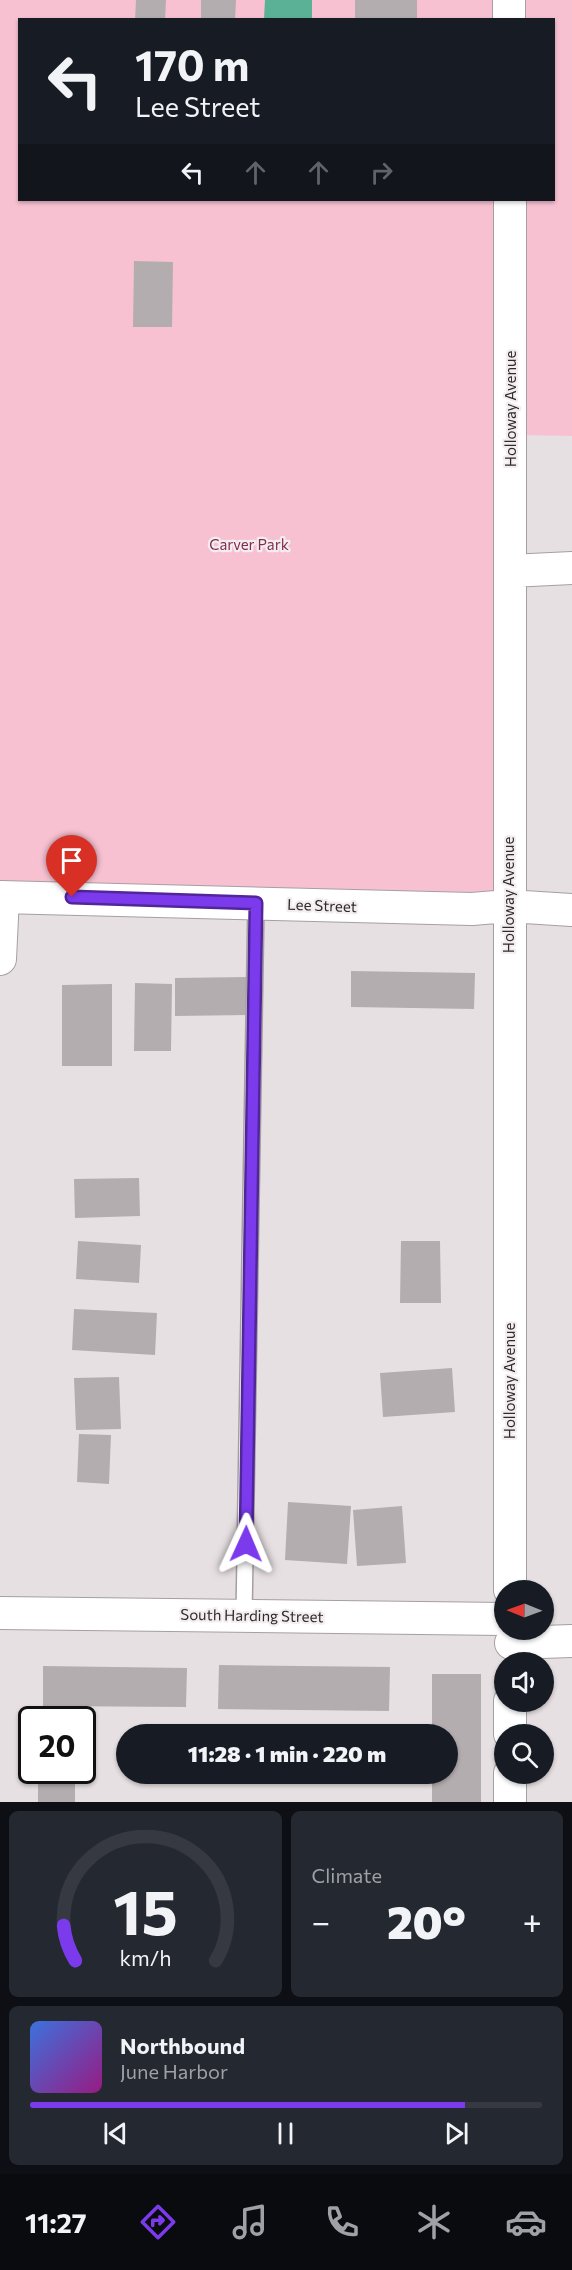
<!DOCTYPE html>
<html lang="en">
<head>
<meta charset="utf-8">
<style>
	:root { --surface:#171b24; --page:#242831; --text:#f1f3f6; --muted:#9ea1a6; --line:#363941; --accent:#7c3aed }
	body { margin:0; font-family:Commissioner,sans-serif; background:var(--page); color:var(--text); height:100vh; display:flex; flex-direction:column; font-size:22px; white-space:nowrap }
	* { box-sizing:border-box; margin:0 }
	p { font-size:20px; color:var(--muted) }
	.icon { flex:none; width:33px; height:33px; fill:none; stroke:currentColor; stroke-width:2; stroke-linecap:round; stroke-linejoin:round }
	.map { position:relative; height:1802px; overflow:hidden }
	.panel { display:flex; flex-direction:column; gap:9px; padding:9px; background:#0d0f14; flex:1 }
	.panel>* { flex:none }
	.guide { position:absolute; left:18px; top:18px; width:537px; height:183px; border-radius:0px; box-shadow:0 2px 4px #0004; background:#171b24; color:var(--text); overflow:hidden }
	.needle { width:39px; rotate:271deg }
	.tools { position:absolute; left:494px; top:1580px; display:grid; gap:12px }
	.tools a { display:grid; place-items:center; width:60px; height:60px; border-radius:50%; background:var(--surface); box-shadow:0 2px 4px #0004; font-size:30px }
	.speed { position:absolute; left:18px; top:1706px; display:flex; gap:12px; font-size:30px; font-weight:700; text-align:center }
	.speed>* { display:grid; place-content:center; width:78px; height:78px; border-radius:50%; background:var(--surface); box-shadow:0 2px 4px #0004; line-height:1 }
	.speed .limit { border:3px solid #111; border-radius:9px; background:#fff; color:#111 }
	.pin { position:absolute; display:grid; place-items:center; width:51px; height:51px; color:#fff; margin:-62px -26px; border-radius:50% 50% 50% 0; rotate:-45deg; box-shadow:0 0 6px #0007 }
	.pin .icon { rotate:45deg }
	.me { position:absolute; width:66px; margin:-33px; rotate:1deg; stroke-linejoin:round; filter:drop-shadow(0 0 4px #0008) }
	.turn { display:flex; align-items:center; gap:21px; height:126px; padding:0 18px; font-size:27px }
	.turn .icon { width:78px; height:78px; stroke-width:2.5 }
	.turn b { display:block; font-size:42px; line-height:51px }
	.lanes { display:flex; align-items:center; height:57px; padding:0 18px; background:#0003; justify-content:center; gap:30px; direction:ltr }
	.lanes .off { opacity:.35 }
	.big { font-size:45px; font-weight:800; line-height:1.1 }
	.panel .widget { flex:1; display:flex; flex-direction:column; justify-content:center; gap:9px; min-width:0; padding:0 21px; border-radius:9px; background:var(--page) }
	.panel .dial { align-items:center; gap:0 }
	.dial svg { height:156px; overflow:visible; fill:none; stroke:var(--line); stroke-width:7; stroke-linecap:round; text-anchor:middle }
	.dial text { fill:var(--text); stroke:none }
	.song { display:flex; align-items:center; gap:18px }
	.cover { width:72px; height:72px; border-radius:9px; background:linear-gradient(135deg,hsl(220 70% 55%),hsl(310 70% 35%)) }
	.played { height:6px; border-radius:3px; background:linear-gradient(90deg,var(--accent) 85%,var(--line) 85%) }
	.keys { display:flex; justify-content:space-around; direction:ltr }
	.heat { display:flex; justify-content:space-between; align-items:center; font-size:33px; direction:ltr }
	.panel .tiles { flex:1; display:grid; gap:9px; grid-template-columns:1fr 1fr }
	.widget:last-child { grid-column:span 2 }
	.trip { position:absolute; left:116px; top:1724px; width:342px; height:60px; border-radius:30px; background:var(--surface); box-shadow:0 2px 4px #0004; font-weight:800; line-height:60px; text-align:center }
	.menu { display:flex; height:96px; justify-content:space-around; align-items:center; background:#090b0e; color:var(--muted) }
	.menu .icon { width:42px; height:42px }
	.menu .active { color:var(--accent) }
	.menu b { font-size:27px; color:var(--text) }
	.map>svg:first-child { display:block }
	.green { fill:#f7c1d2 }
	.water { fill:#5bb196 }
	.building { fill:#b4adaf }
	.lines { fill:none; stroke-linecap:round; stroke-linejoin:round }
	.lane-casing { stroke:#a69fa1; stroke-width:18 }
	.street-casing { stroke:#a69fa1; stroke-width:34 }
	.lane { stroke:#fff; stroke-width:15 }
	.street { stroke:#fff; stroke-width:32 }
	.route-casing { stroke:#51269a; stroke-width:15 }
	.route { stroke:#7c3aed; stroke-width:10 }
	.labels { text-anchor:middle; dominant-baseline:central; stroke-width:4.5; stroke-linejoin:round; paint-order:stroke }
	.street-label { font-size:15px; fill:#2e2b2c; stroke:#f4edef }
	.park-label { font-size:15px; fill:#822c50; stroke:#f4edef }
</style>
</head>
<body>
<div class="map">
<svg width="572" height="1802" viewBox="0 0 572 1802">
	<rect width="100%" height="100%" fill="#e7e0e2"/>
	<path class="green" d="M0,0H500V20H20V200H500L498,897L0,889Z
		M519,0H572V436L518,435L519,200H554V20L519,19Z"/>
	<path class="water" d="M265,0H312V19H264Z"/>
	<path class="building" d="M136,0H166L165,20H135Z
		M201,0H236L235,20H201Z
		M355,0H417V20H355Z
		M134,261L173,262L172,327H133Z
		M351,971L475,973L474,1009L351,1007Z
		M248,977V1015L175,1016V978Z
		M135,983L172,984L171,1051H134Z
		M112,984V1066H62V985Z
		M139,1178L140,1216L75,1218L74,1179Z
		M78,1241L141,1245L139,1283L76,1279Z
		M401,1241H440L441,1303H400Z
		M74,1309L157,1313L155,1355L72,1350Z
		M452,1368L455,1412L383,1417L380,1373Z
		M119,1377L121,1429L76,1430L74,1378Z
		M79,1434L111,1435L109,1484L77,1482Z
		M288,1502L351,1506L347,1564L285,1560Z
		M402,1506L406,1563L357,1566L353,1510Z
		M219,1665L390,1667L389,1711L218,1709Z
		M43,1666L187,1668L186,1707L43,1706Z
		M432,1674H481V1802H432V1773H447V1734H432Z
		M32,1770H75V1802H38V1783L32,1782Z"/>
	<g class="lines">
		<g class="lane-casing">
			<path id="lane" d="M244,1615L256,903"/>
		</g>
		<g class="street-casing">
			<path id="street" d="M509,0V20
				M510,571L572,568
				M0,897L472,909L508,906L572,910
				M0,959L3,897
				M510,1590V200
				M0,1613L504,1619
				M511,1643L572,1641
				M510,1734V1701
				M510,1802V1773"/>
		</g>
		<use href="#lane" class="lane"/>
		<use href="#street" class="street"/>
	</g>
	<g class="lines">
		<g class="route-casing">
			<path id="route" d="M72,897L256,903L246,1544"/>
		</g>
		<use href="#route" class="route"/>
	</g>
	<g class="labels">
		<g class="street-label">
			<text transform="translate(510 409) rotate(-90)">Holloway Avenue</text>
			<text transform="translate(508 895) rotate(-90)">Holloway Avenue</text>
			<text transform="translate(322 905) rotate(2)">Lee Street</text>
			<text transform="translate(509 1381) rotate(-90)">Holloway Avenue</text>
			<text transform="translate(252 1615) rotate(1)">South Harding Street</text>
		</g>
		<g class="park-label">
			<text x="249" y="544">Carver Park</text>
		</g>
	</g>
</svg>
<div class="tools">
<a><svg class="needle" viewBox="-14 -14 28 28"><path d="M0-13l5 13h-10z" fill="#e53935"/><path d="M0 13l5-13h-10z" fill="#9ea1a6"/></svg></a>
<a><svg class="icon" aria-label="sound" viewBox="0 0 24 24"><path d="M4 9h4l5-4v14l-5-4H4zM17 9q2 3 0 6"/></svg></a>
<a><svg class="icon" aria-label="search" viewBox="0 0 24 24"><circle cx="10" cy="10" r="6"/><path d="M15 15l6 6"/></svg></a>
</div>
<div class="speed"><div class="limit">20</div></div>
<div class="pin" style="left:72px;top:897px;background:#d93025"><svg class="icon" aria-label="arrive" viewBox="0 0 24 24"><path d="M6 21V4h12l-3 4 3 4H6"/></svg></div>
<svg class="me" style="left:246px;top:1544px" viewBox="-20 -20 40 40"><path d="M0-17L14 15 0 8-14 15z" fill="#7c3aed" stroke="#fff" stroke-width="4"/></svg>
<div class="trip">11:28 · 1 min · 220 m</div>
<div class="guide">
<div class="turn"><svg class="icon" aria-label="left" viewBox="0 0 24 24"><path d="M17 20v-9H6M10 6l-5 5 5 5"/></svg><div><b>170 m</b>Lee Street</div></div>
<div class="lanes"><svg class="icon" aria-label="left" viewBox="0 0 24 24"><path d="M17 20v-9H6M10 6l-5 5 5 5"/></svg><svg class="icon off" aria-label="ahead" viewBox="0 0 24 24"><path d="M12 20V5M6 11l6-6 6 6"/></svg><svg class="icon off" aria-label="ahead" viewBox="0 0 24 24"><path d="M12 20V5M6 11l6-6 6 6"/></svg><svg class="icon off" aria-label="right" viewBox="0 0 24 24"><path d="M7 20v-9h11M14 6l5 5-5 5"/></svg></div>
</div>
</div>
<section class="panel">
<div class="tiles">
<div class="widget dial"><svg viewBox="0 0 100 80">
<path d="M14 69A42 42 0 1 1 86 69"/>
<path d="M14 69A42 42 0 0 1 8 51" stroke="#7c3aed"/>
<text x="50" y="56" font-size="32" font-weight="700">15</text>
<text x="50" y="72" font-size="11">km/h</text>
</svg></div>
<div class="widget"><p>Climate</p>
<div class="heat"><a>−</a><b class="big">20°</b><a>+</a></div>
</div>
<div class="widget">
<div class="song"><i class="cover"></i><div><b>Northbound</b><p>June Harbor</p></div></div>
<div class="played"></div>
<div class="keys"><svg class="icon" aria-label="previous" viewBox="0 0 24 24"><path d="M18 5L8 12l10 7zM5 5v14"/></svg><svg class="icon" aria-label="pause" viewBox="0 0 24 24"><path d="M8 5v14M16 5v14"/></svg><svg class="icon" aria-label="next" viewBox="0 0 24 24"><path d="M6 5l10 7-10 7zM19 5v14"/></svg></div>
</div>
</div>
</section>
<nav class="menu">
<b>11:27</b>
<svg class="icon active" aria-label="directions" viewBox="0 0 24 24"><path d="M12 3l9 9-9 9-9-9zM9 14v-3h6M13 9l2 2-2 2"/></svg>
<svg class="icon" aria-label="music" viewBox="0 0 24 24"><path d="M9 18V5l10-2v13"/><circle cx="6" cy="18" r="3"/><circle cx="16" cy="16" r="3"/></svg>
<svg class="icon" aria-label="phone" viewBox="0 0 24 24"><path d="M5 4h4l2 5-3 2q2 4 5 5l2-3 5 2v4C11 20 4 13 5 4z"/></svg>
<svg class="icon" aria-label="climate" viewBox="0 0 24 24"><path d="M12 3v18M4 7l16 10M4 17L20 7"/></svg>
<svg class="icon" aria-label="car" viewBox="0 0 24 24"><path d="M5 17H2v-5l4-1 3-4h7l3 4 3 1v5h-3M9 17h6M6 11h13"/><circle cx="7" cy="17" r="2"/><circle cx="17" cy="17" r="2"/></svg>
</nav>
</body>
</html>
